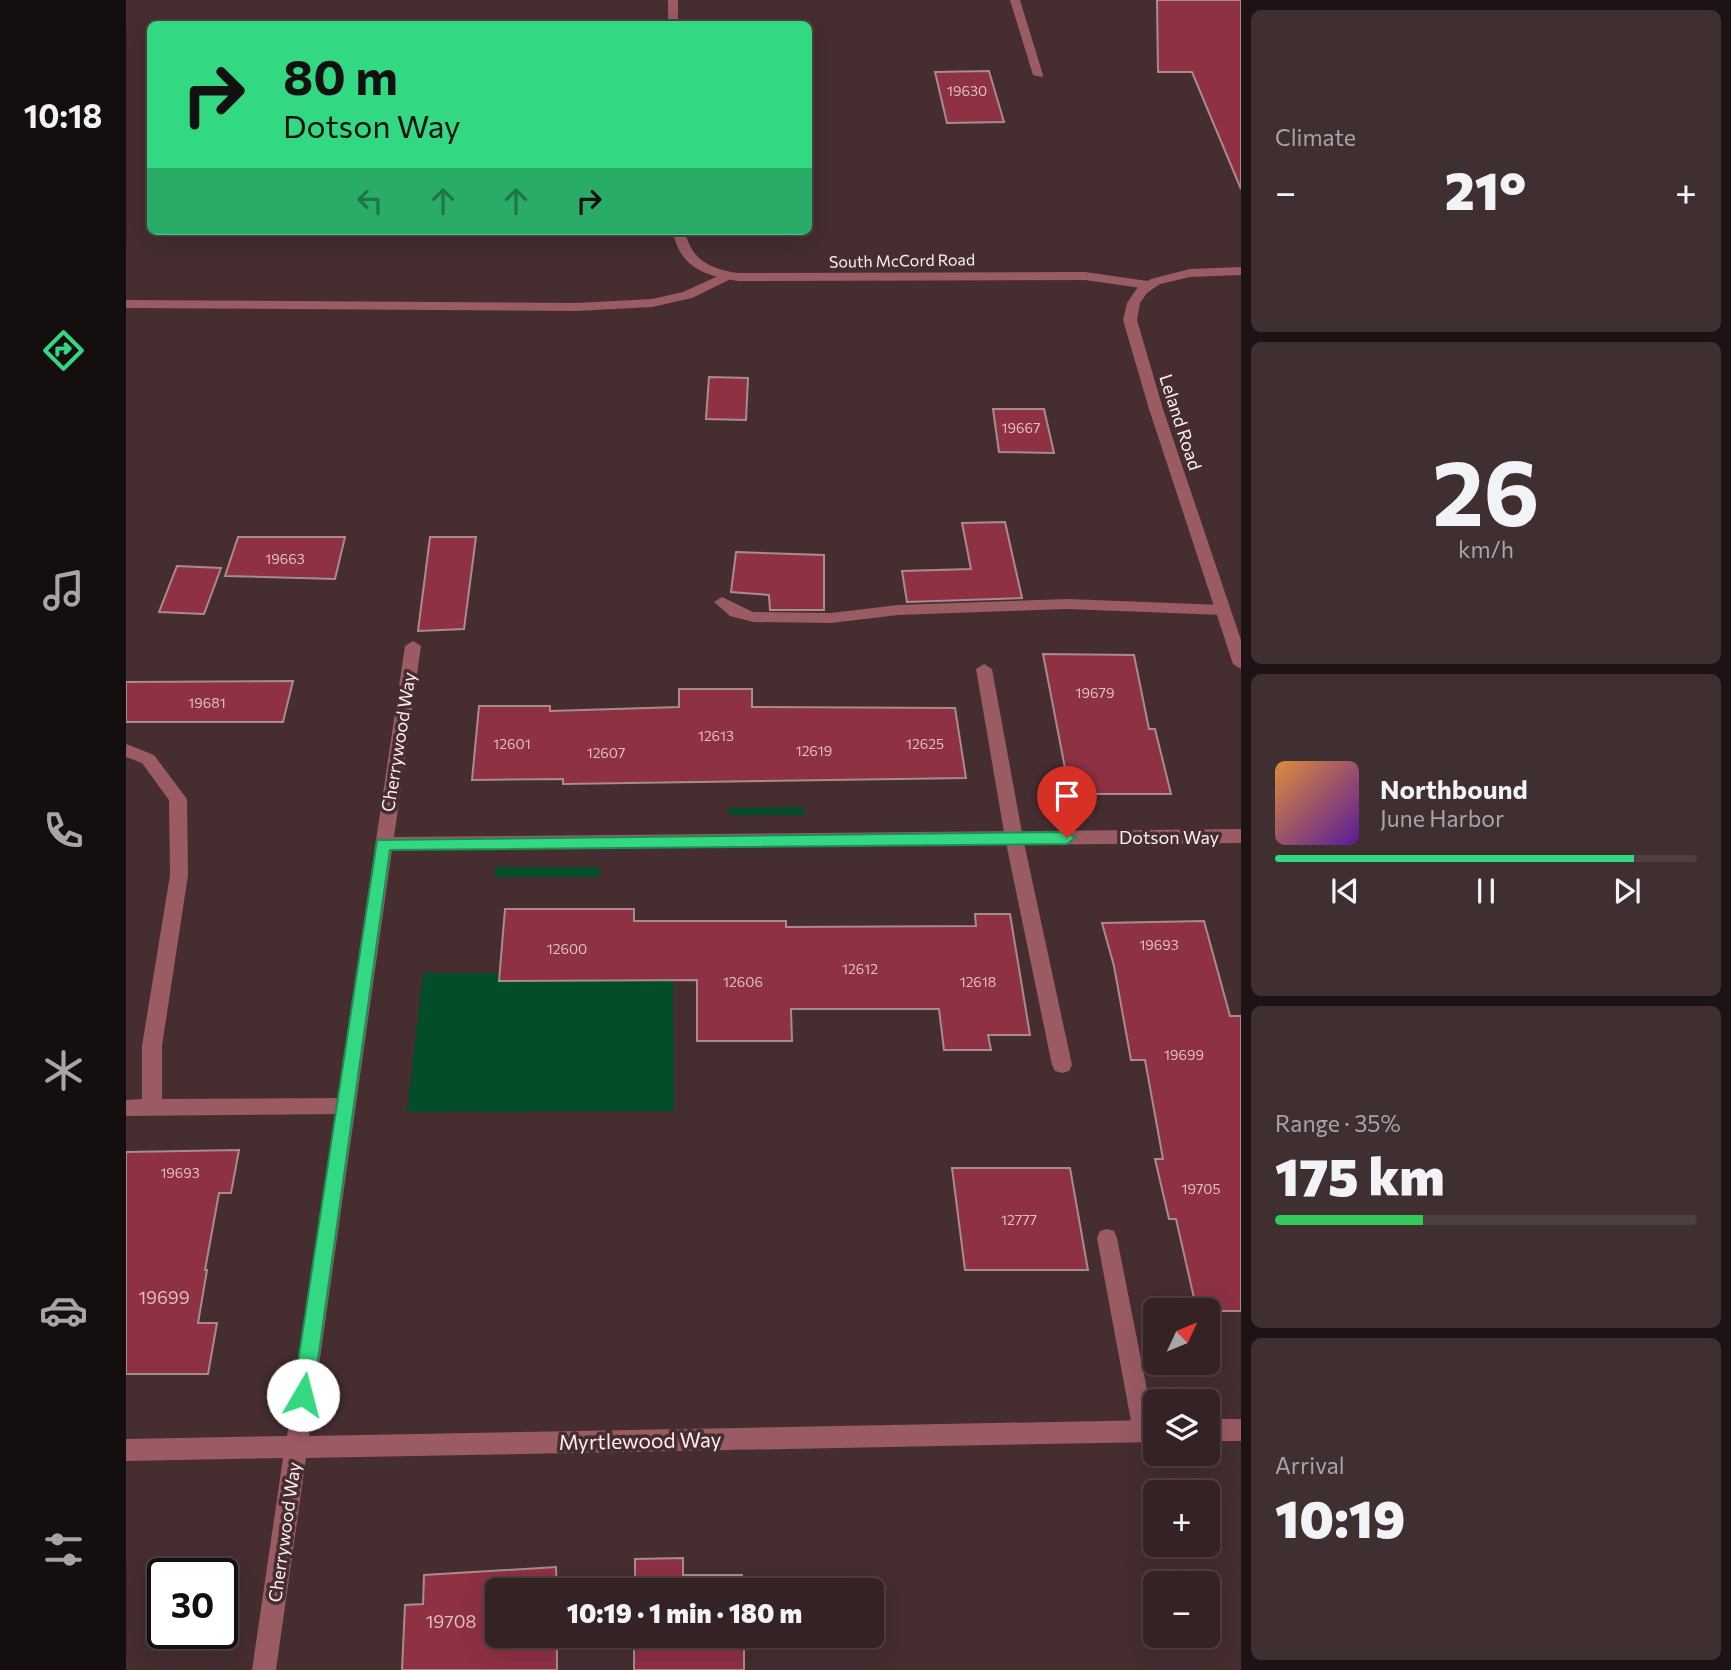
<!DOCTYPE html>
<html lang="en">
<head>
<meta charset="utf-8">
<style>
	:root { --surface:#342224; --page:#3f2f31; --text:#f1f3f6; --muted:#a9a4a6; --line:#4e3f41; --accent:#32d882 }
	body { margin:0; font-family:Commissioner,sans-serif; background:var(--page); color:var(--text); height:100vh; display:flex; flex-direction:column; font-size:26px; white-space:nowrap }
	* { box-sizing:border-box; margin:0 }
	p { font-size:23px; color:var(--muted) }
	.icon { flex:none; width:38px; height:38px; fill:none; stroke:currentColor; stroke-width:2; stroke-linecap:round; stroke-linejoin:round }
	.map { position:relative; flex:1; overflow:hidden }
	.details { display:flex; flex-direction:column; gap:10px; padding:10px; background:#1d1314; width:490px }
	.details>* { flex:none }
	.hud { position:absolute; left:21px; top:21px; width:665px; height:214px; border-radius:10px; box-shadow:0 7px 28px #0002,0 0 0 2px var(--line); background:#32d882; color:#111; overflow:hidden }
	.needle { width:46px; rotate:46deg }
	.tools { position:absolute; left:1017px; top:1298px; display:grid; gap:14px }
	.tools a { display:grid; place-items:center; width:77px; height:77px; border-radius:10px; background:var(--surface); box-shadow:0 7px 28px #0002,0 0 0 2px var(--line); font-size:35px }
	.speed { position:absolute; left:21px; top:1558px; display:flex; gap:14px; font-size:35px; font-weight:700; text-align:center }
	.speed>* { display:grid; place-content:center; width:91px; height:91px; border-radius:50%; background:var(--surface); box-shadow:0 7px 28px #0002,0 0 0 2px var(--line); line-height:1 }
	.speed .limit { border:4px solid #111; border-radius:10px; background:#fff; color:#111 }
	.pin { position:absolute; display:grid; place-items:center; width:60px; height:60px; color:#fff; margin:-72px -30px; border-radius:50% 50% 50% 0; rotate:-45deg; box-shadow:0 0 7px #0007 }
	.pin .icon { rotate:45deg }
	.me { position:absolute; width:77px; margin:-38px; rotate:8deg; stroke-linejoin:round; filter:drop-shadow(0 0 5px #0008) }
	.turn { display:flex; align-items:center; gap:24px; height:147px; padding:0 21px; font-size:32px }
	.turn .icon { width:91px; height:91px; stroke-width:2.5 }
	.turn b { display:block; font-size:49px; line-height:60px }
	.lanes { display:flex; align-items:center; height:66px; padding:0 21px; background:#0003; justify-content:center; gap:35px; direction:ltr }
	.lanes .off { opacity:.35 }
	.big { font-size:52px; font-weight:800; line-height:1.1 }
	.details .card { flex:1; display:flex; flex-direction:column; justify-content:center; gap:10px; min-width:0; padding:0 24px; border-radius:10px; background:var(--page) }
	.details .dial { align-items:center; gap:0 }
	.dial b { font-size:91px; line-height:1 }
	.song { display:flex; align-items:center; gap:21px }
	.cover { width:84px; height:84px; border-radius:10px; background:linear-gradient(135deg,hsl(30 70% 55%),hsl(270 70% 35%)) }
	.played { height:7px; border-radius:4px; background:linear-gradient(90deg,var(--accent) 85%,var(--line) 85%) }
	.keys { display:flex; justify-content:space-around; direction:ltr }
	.heat { display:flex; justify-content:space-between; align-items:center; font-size:38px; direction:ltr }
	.charge { height:10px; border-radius:5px; background:linear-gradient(90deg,#34c759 35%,var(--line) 0) }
	.trip { position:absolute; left:359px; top:1578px; width:399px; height:70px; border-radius:10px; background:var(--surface); box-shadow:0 7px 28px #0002,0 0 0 2px var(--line); font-weight:800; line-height:70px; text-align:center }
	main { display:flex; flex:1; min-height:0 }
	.dock { display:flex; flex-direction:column; width:126px; justify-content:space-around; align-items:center; background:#150e0e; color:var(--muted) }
	.dock .icon { width:49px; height:49px }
	.dock .active { color:var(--accent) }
	.dock b { font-size:32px; color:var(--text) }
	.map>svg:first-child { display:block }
	.green { fill:#034d29 }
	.building { fill:#8d3143; stroke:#a98b8e; stroke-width:2 }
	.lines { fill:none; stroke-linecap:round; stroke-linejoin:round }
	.service { fill:#9a5b63; fill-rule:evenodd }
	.minor { fill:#9a5b63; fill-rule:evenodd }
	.tertiary { fill:#9a5b63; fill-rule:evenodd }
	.route { fill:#32d882; stroke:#208c54; stroke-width:2 }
	.labels { text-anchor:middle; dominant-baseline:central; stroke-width:7; stroke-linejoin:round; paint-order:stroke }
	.number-label { font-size:14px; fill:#e2bfc4 }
	.far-street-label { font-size:16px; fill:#ffeeef; stroke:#452d30 }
	.street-label { font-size:18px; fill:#ffeeef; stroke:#452d30 }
	.near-number-label { font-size:18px; fill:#e2bfc4 }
	.near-street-label { font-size:21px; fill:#ffeeef; stroke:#452d30 }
</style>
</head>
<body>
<main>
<nav class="dock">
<b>10:18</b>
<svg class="icon active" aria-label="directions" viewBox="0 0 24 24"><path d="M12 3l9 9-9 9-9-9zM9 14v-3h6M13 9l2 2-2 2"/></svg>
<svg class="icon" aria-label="music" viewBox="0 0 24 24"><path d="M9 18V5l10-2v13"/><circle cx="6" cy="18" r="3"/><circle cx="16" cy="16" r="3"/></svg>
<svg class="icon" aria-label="phone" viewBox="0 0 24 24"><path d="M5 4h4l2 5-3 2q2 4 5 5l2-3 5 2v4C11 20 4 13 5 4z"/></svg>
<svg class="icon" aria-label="climate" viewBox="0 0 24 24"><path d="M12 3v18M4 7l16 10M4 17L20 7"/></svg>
<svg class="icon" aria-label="car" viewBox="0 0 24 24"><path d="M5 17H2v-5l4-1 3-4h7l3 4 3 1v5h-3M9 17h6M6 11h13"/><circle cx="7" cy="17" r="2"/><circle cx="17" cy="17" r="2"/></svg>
<svg class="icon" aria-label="filters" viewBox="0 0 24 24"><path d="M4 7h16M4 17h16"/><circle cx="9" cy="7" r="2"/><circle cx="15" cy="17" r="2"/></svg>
</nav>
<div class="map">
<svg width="1115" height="1670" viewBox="0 0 1115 1670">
	<rect width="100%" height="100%" fill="#452d30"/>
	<path class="green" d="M677,807L678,815H603L602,808Z
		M370,867H474L473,877H369Z
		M297,973H547L548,1111L281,1112Z"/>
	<path class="building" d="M1031,0H1115V189L1066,72H1032Z
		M863,71L878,122L821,123L809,72Z
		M583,377L622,378L620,420L580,419Z
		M867,409H918L928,453L873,452Z
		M879,522L896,598L781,602L776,571L845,569L836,523Z
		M112,537H219L209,579L99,576Z
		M304,537H350L338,629L292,631Z
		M610,552L698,555V610H644L643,595L605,592Z
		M51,566L95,568L78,614L33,612Z
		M917,654L1008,655L1023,729H1029L1045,794H944Z
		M167,681L157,722H0V682Z
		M553,689H626V707L829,708L840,778L437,784V779L346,780L353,706H424V711L553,707Z
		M379,909H508V921H660V927L850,926L849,914H884L904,1035H862L865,1050H818L813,1009H665L666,1041H571V980L373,981Z
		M1078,921L1104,1016H1115V1311H1071L1050,1219H1043L1029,1159H1037L1019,1060H1005L988,966L976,923Z
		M113,1150L105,1193H93L79,1270H81L72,1323H91L82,1374H0V1152Z
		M826,1168H944L962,1270H839Z
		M557,1558V1575H616V1591H509V1559Z
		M430,1567L431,1591H371V1636H431V1670H276L279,1605L297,1604L298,1575Z
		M508,1636H618V1670H508Z"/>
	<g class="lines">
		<path class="service" d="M601,272L605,273V279L566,298L526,307L450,311L0,308V300L450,303L526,299L557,292Z
			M596,597L627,612L705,613L772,605L941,599L1097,605L1105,610L1097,615L941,609L772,615L705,623L627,622L604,616L588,602Z
			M858,664L866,669L897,838L946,1065L943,1071L936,1073L929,1071L926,1065L879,838L850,669Z
			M0,744L28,755L61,799L62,875L36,1046V1099L218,1098L225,1100L228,1106L225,1112L218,1114L0,1116V1100L16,1099V1046L44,875L43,800L16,763L0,757Z
			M981,1229L988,1231L991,1238L1029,1430L1026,1440L1018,1443L1010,1440L1007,1432L971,1238L974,1231Z"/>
		<path class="minor" d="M542,0H552V24H542Z
			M884,0H894L917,75L916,77L907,75Z
			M547,231H559C565,260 584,269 612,273L959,272L1022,281L1028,285L1022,289L959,280L612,281C579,276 553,267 547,231Z
			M287,641L295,646L268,837L1115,829V843L266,850L183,1436L1029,1420V1442L180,1458L150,1670H126L157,1458L0,1461V1439L161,1436L279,646Z
			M1082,1419H1115V1441H1082Z"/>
		<path class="tertiary" d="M1115,267V275L1064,277L1034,284L1021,293L1014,303L1011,320L1037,409L1115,640V669L1107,664L1023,409L997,320L1001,303L1012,287L1025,279L1064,269Z"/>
	</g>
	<path class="route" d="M941,832L949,838L941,844L264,850L187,1395L184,1402L177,1405L170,1402L167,1395L251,840Z"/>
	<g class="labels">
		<g class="number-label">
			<text x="841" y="90">19630</text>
			<text x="895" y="427">19667</text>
			<text x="159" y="558">19663</text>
			<text x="969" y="692">19679</text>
			<text x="81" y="702">19681</text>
			<text x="590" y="735">12613</text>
			<text x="386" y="743">12601</text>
			<text x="799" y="743">12625</text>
			<text x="688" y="750">12619</text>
			<text x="480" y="752">12607</text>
			<text x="1033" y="944">19693</text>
			<text x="441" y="948">12600</text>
			<text x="734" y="968">12612</text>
			<text x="617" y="981">12606</text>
			<text x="852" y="981">12618</text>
			<text x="1058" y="1054">19699</text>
			<text x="54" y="1172">19693</text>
			<text x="1075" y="1188">19705</text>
			<text x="893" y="1219">12777</text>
		</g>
		<g class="far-street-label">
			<text transform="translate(776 260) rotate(-1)">South McCord Road</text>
		</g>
		<g class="street-label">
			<text transform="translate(1055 422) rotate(72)">Leland Road</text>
			<text transform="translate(272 742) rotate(-81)">Cherrywood Way</text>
			<text x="1043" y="837">Dotson Way</text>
			<text transform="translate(158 1532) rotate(-82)">Cherrywood Way</text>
		</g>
		<g class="near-number-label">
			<text x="38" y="1297">19699</text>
			<text x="325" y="1621">19708</text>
		</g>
		<g class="near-street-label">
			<text transform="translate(514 1440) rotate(-1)">Myrtlewood Way</text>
		</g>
	</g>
</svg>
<div class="tools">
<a><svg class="needle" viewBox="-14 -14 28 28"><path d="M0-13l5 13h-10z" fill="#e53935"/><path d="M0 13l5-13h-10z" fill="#a9a4a6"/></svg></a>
<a><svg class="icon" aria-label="layers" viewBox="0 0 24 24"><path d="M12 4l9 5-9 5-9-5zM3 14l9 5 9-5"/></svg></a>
<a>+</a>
<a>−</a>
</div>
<div class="speed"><div class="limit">30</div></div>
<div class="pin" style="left:941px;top:838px;background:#d93025"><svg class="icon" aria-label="arrive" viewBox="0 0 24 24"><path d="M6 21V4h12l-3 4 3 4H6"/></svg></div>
<svg class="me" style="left:177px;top:1395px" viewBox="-20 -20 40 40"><circle r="19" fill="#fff"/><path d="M0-13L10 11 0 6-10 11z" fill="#32d882"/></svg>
<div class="trip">10:19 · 1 min · 180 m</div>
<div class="hud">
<div class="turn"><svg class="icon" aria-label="right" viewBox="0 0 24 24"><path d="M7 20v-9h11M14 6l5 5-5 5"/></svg><div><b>80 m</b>Dotson Way</div></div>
<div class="lanes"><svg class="icon off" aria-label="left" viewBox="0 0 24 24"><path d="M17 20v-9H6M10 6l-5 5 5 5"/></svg><svg class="icon off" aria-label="ahead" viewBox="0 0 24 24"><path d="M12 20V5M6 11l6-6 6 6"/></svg><svg class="icon off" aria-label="ahead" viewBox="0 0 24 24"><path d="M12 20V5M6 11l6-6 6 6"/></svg><svg class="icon" aria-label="right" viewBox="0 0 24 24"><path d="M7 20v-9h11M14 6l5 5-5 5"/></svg></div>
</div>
</div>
<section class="details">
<div class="card"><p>Climate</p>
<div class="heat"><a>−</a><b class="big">21°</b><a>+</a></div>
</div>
<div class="card dial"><b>26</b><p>km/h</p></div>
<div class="card">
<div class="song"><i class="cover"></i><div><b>Northbound</b><p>June Harbor</p></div></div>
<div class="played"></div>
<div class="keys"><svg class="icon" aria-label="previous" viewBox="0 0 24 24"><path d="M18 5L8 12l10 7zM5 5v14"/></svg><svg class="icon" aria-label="pause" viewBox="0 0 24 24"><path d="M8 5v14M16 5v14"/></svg><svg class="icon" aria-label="next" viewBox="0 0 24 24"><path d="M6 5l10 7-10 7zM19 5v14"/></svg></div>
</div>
<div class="card"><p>Range · 35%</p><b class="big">175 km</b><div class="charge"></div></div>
<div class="card"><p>Arrival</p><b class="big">10:19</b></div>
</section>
</main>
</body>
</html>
